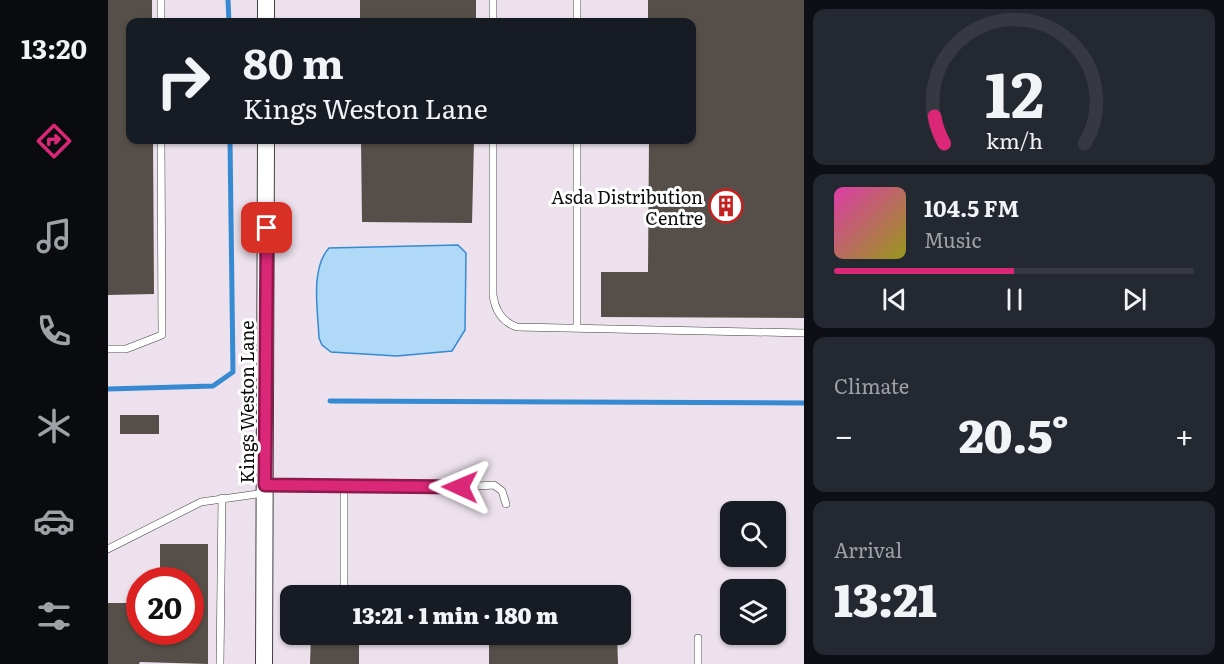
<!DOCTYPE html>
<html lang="en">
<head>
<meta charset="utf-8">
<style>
	:root { --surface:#171b24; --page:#242831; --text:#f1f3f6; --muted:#9ea1a6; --line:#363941; --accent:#db2777 }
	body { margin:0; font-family:Literata,serif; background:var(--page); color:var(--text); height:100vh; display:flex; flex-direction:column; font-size:22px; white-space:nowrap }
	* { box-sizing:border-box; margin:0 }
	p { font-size:20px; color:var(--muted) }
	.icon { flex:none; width:33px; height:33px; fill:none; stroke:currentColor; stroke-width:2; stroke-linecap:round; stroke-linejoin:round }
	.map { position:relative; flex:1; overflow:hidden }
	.sheet { display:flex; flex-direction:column; gap:9px; padding:9px; background:#0d0f14; width:420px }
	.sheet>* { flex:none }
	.guide { position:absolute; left:18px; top:18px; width:570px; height:126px; border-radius:12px; box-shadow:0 2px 4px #0004; background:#171b24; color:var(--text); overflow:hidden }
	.buttons { position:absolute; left:612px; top:501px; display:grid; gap:12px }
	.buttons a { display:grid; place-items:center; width:66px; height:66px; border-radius:12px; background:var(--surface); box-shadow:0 2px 4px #0004; font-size:30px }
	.speed { position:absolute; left:18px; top:567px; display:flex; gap:12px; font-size:30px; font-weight:700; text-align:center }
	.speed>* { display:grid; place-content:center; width:78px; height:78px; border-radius:50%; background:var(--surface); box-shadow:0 2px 4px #0004; line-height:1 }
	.speed .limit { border:9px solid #d22; background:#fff; color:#111 }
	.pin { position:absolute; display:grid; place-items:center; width:51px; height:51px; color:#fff; margin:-26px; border-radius:12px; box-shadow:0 3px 9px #0006 }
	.me { position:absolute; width:66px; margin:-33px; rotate:271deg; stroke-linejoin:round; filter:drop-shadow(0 0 4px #0008) }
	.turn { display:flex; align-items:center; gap:21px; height:126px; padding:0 18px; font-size:27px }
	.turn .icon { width:78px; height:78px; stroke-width:2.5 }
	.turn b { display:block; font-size:42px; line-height:51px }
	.big { font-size:45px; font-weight:800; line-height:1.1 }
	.sheet .widget { flex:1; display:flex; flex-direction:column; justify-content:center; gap:9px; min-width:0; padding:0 21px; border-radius:12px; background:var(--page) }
	.sheet .dial { align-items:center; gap:0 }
	.dial svg { height:156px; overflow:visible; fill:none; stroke:var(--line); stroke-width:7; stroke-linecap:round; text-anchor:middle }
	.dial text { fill:var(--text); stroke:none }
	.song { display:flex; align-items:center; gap:18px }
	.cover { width:72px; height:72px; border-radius:9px; background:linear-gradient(135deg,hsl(320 70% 55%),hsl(60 70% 35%)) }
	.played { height:6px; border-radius:3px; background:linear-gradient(90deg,var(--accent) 50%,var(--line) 50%) }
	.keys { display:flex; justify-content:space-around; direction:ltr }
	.heat { display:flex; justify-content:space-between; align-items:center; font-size:33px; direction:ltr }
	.trip { position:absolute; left:172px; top:585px; width:351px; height:60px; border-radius:12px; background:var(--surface); box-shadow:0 2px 4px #0004; font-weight:800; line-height:60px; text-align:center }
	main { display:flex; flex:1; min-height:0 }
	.tabs { display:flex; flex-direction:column; width:108px; justify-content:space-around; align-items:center; background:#090b0e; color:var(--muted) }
	.tabs .icon { width:42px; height:42px }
	.tabs .on { color:var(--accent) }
	.tabs b { font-size:27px; color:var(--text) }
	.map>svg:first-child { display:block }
	.industrial { fill:#ece1ec; fill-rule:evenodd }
	.water { fill:#b0d9f8; stroke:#358ad2; stroke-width:1.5 }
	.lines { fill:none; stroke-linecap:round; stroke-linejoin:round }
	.stream { stroke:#358ad2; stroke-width:5 }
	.building { fill:#564f49 }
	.service-casing { stroke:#404040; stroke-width:8 }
	.tertiary-casing { stroke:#404040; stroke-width:18 }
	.service { stroke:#fff; stroke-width:7 }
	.tertiary { stroke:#fff; stroke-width:16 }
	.route-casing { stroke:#8e194d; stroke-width:15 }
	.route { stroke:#db2777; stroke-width:10 }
	.labels { text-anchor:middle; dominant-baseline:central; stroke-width:6; stroke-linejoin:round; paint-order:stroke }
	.poi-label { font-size:18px; fill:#0d0d0d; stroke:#fff; text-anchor:end }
	.street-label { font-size:18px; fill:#0d0d0d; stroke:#fff }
</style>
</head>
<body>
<main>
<nav class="tabs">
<b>13:20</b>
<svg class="icon on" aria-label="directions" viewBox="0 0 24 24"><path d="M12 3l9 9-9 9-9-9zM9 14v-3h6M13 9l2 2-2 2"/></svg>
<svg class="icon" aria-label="music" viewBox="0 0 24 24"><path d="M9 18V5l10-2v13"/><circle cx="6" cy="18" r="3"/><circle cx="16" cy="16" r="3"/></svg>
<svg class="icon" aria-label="phone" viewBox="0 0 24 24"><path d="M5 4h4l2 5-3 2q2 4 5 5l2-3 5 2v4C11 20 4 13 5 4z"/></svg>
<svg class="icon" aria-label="climate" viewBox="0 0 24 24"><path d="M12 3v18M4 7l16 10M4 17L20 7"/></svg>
<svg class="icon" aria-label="car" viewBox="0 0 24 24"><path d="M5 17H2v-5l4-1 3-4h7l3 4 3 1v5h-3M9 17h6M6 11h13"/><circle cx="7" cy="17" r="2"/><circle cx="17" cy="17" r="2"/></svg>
<svg class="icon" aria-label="filters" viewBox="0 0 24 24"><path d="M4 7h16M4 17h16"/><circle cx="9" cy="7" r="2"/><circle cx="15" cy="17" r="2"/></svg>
</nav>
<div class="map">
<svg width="696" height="664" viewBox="0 0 696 664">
	<rect width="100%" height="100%" fill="#fffded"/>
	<path class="industrial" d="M0,0H696V664H0ZM22,22H584V140H22ZM622,512H668V556H622ZM32,580H82V632H32ZM622,590H668V634H622ZM183,596H513V634H183Z"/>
	<path class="water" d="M350,245L358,253L357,330L344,351L289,356L223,352L214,345L211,338C210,311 202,269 221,248Z"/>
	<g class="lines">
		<path class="stream" d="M120,0L121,22
			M0,389L105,386L125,372L122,140
			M222,401L696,403"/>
	</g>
	<path class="building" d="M0,0H44V22H22V140H45L46,294L0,295Z
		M252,0H368V22H252Z
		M540,0H696V318L493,317V272H540L541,140H584V22H540Z
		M253,140H366L364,223L254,222Z
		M12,415H51V434H12Z
		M52,544H100V664L32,662L31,664H0V603H32V632H82V580H52Z
		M203,634H251V664H202Z
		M381,634H509L510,664H381Z"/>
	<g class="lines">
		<g class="service-casing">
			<path id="service" d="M53,0V22
				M385,22V0
				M469,22V0
				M385,140V295C387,310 394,322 409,327L696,333
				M469,328V140
				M0,349H18L54,335L53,140
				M157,485L353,487L386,485L394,491L398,504
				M0,549L93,502L157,493
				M236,591V486
				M112,664L114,498
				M590,664V638"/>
		</g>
		<g class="tertiary-casing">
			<path id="tertiary" d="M158,0V22
				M156,664L158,140"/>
		</g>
		<use href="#service" class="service"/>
		<use href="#tertiary" class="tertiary"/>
	</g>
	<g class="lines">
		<g class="route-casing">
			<path id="route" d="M159,228L157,485L352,487"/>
		</g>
		<use href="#route" class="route"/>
	</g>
	<defs>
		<g id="building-ring" transform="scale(1.725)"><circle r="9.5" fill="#fff" stroke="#c22321" stroke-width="1.5"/><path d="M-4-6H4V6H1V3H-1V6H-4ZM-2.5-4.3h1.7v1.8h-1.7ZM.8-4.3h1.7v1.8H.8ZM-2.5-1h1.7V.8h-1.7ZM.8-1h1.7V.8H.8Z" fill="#c22321"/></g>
	</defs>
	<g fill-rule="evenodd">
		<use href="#building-ring" x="618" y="206"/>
	</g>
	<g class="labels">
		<g class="poi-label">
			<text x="595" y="196">Asda Distribution<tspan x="595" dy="21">Centre</tspan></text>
		</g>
		<g class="street-label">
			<text transform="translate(138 402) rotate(-90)">Kings Weston Lane</text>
		</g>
	</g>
</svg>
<div class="buttons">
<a><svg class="icon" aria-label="search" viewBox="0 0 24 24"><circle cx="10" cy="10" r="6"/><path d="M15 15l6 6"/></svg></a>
<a><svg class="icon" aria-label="layers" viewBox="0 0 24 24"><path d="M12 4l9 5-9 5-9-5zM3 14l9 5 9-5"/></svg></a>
</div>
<div class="speed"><div class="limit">20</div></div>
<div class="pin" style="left:159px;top:228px;background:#d93025"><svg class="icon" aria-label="arrive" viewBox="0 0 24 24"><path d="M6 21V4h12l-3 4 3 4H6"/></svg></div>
<svg class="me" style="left:352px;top:487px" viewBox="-20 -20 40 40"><path d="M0-17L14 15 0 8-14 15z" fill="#db2777" stroke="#fff" stroke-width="4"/></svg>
<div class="trip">13:21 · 1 min · 180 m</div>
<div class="guide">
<div class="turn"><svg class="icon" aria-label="right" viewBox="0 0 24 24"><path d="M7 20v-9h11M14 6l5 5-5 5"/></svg><div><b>80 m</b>Kings Weston Lane</div></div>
</div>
</div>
<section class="sheet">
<div class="widget dial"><svg viewBox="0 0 100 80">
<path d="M14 69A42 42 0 1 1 86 69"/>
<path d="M14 69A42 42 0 0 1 9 55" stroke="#db2777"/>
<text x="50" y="56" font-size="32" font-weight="700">12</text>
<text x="50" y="72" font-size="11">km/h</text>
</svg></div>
<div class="widget">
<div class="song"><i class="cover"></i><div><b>104.5 FM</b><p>Music</p></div></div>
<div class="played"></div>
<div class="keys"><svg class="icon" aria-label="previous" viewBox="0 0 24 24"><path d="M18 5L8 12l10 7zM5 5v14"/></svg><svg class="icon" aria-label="pause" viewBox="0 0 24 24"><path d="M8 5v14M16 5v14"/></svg><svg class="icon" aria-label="next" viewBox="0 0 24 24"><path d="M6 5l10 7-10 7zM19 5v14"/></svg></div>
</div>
<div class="widget"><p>Climate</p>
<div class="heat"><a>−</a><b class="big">20.5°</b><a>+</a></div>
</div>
<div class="widget"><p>Arrival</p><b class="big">13:21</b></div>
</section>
</main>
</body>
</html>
